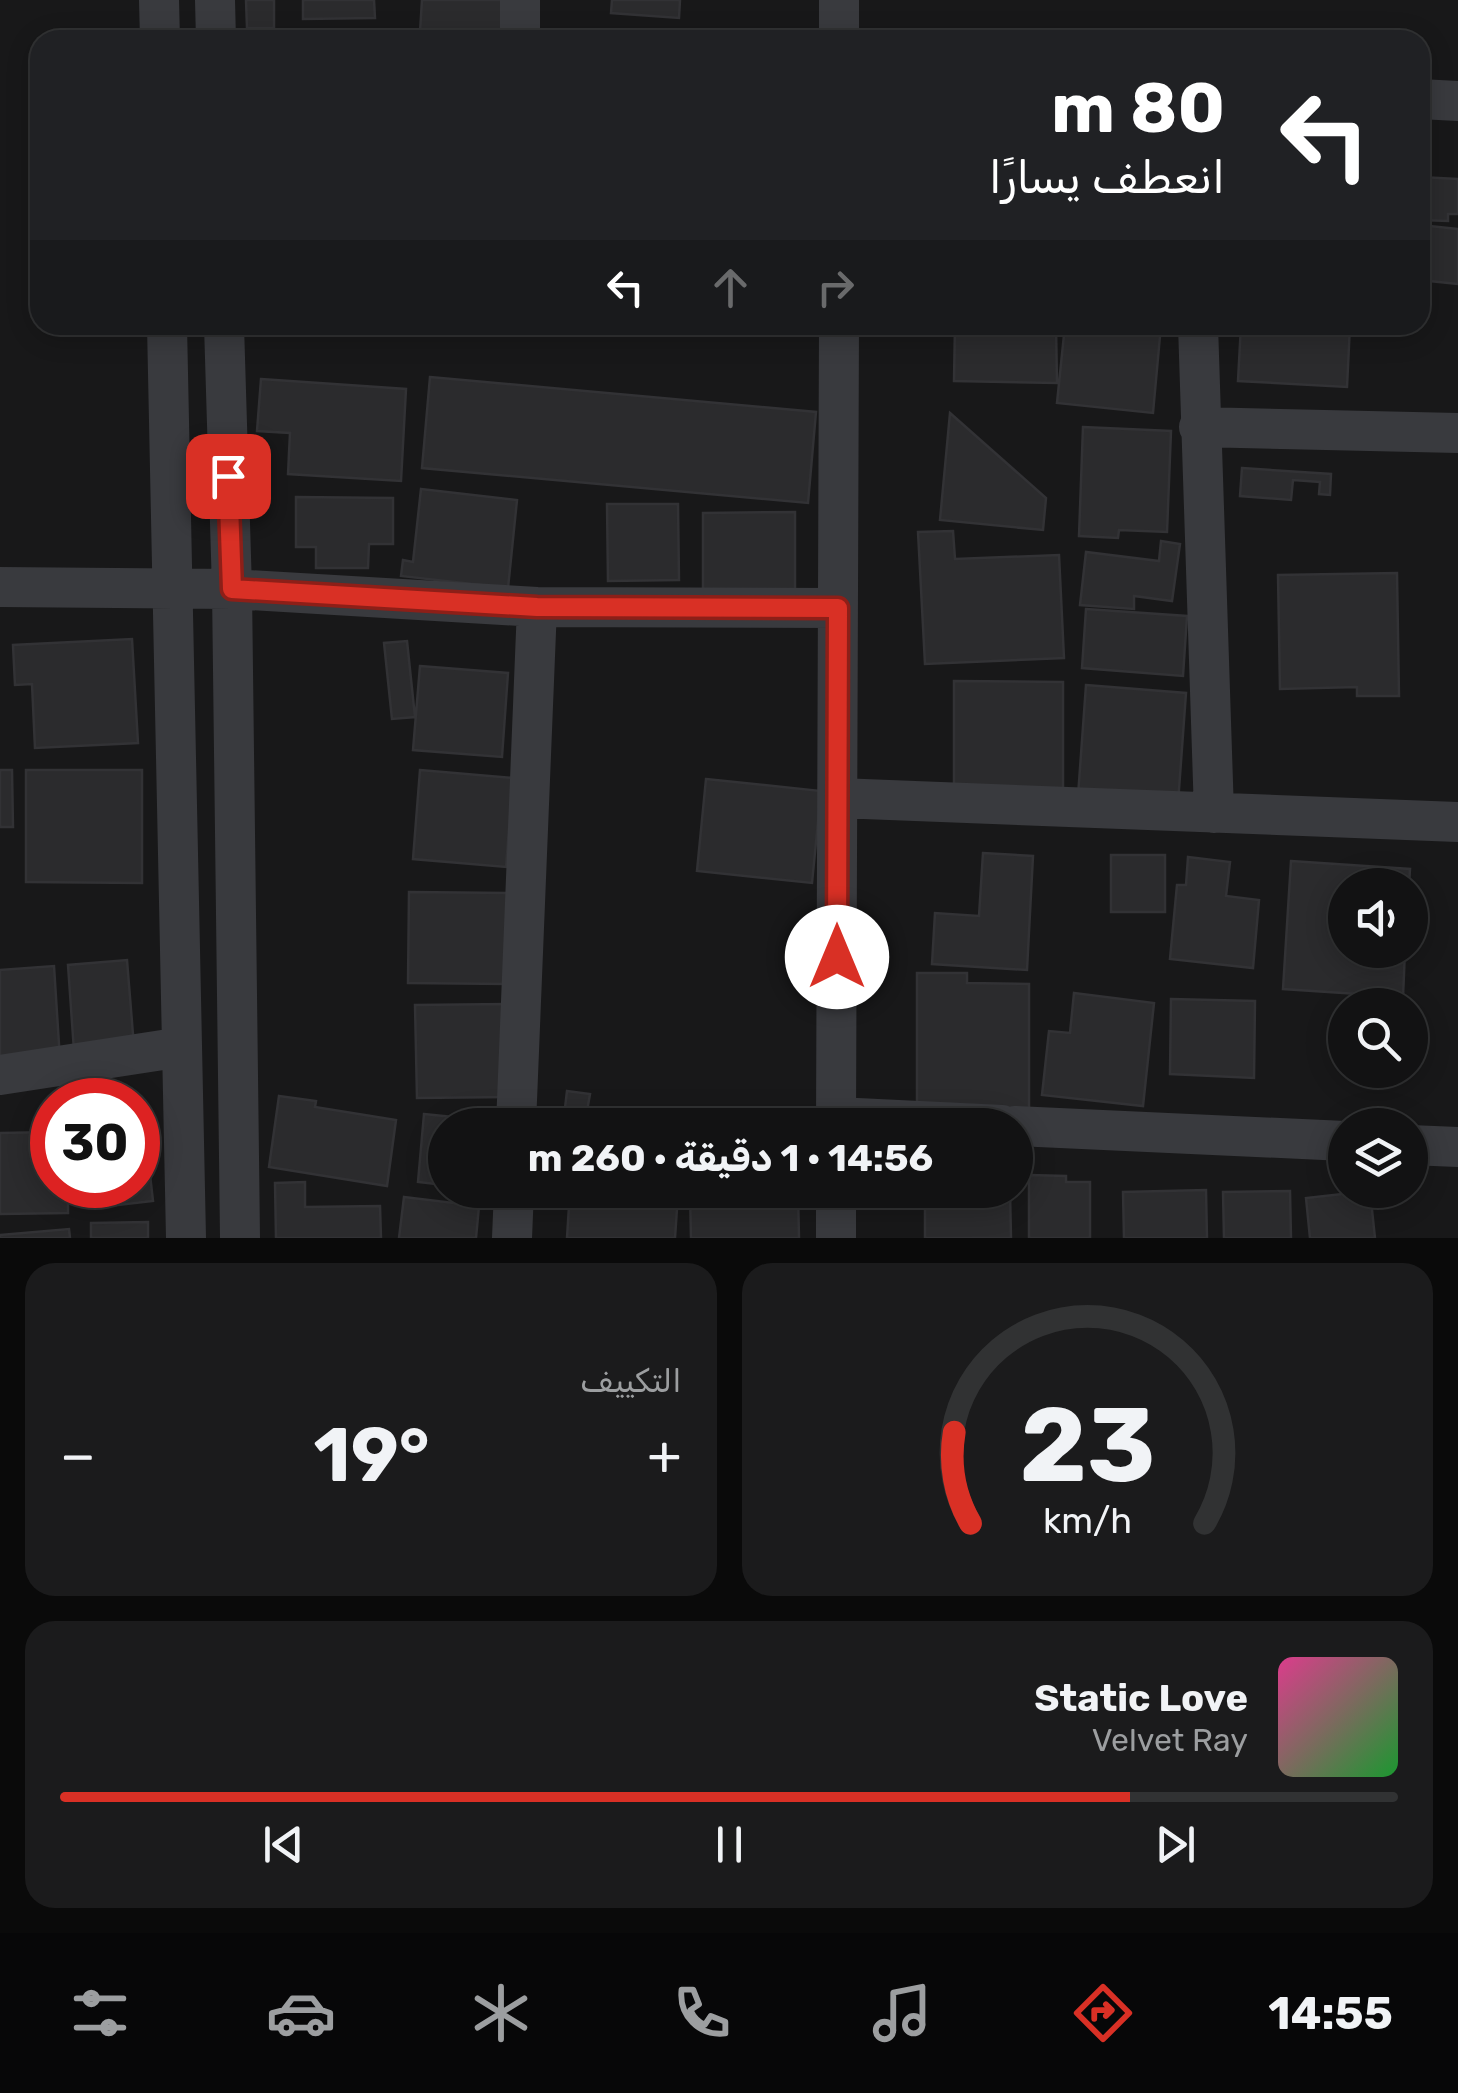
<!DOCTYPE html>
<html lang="ar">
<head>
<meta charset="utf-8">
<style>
	:root { --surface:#121213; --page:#1b1b1c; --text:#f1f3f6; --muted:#9c9ea0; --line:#313233; --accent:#d93025 }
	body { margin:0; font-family:Rubik,Cairo,sans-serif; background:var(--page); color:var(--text); direction:rtl; height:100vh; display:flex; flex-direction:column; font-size:38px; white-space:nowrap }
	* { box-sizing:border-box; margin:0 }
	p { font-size:32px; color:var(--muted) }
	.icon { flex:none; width:55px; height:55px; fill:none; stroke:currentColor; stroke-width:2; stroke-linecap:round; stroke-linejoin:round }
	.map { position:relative; height:1238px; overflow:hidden; direction:ltr }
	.side { display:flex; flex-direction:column; gap:25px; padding:25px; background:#0a0a0a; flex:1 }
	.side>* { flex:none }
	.guide { position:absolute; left:30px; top:30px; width:1400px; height:305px; border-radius:30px; box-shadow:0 5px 25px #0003,0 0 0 2px var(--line); direction:rtl; background:#202124; color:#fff; overflow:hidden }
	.controls { position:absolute; left:1328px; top:868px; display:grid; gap:20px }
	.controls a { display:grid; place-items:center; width:100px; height:100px; border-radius:50%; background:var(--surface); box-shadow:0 5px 25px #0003,0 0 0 2px var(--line); font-size:50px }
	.speed { position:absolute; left:30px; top:1078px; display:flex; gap:20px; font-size:50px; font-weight:700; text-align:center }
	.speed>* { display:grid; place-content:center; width:130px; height:130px; border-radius:50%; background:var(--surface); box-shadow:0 5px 25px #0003,0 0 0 2px var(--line); line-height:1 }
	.speed .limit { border:15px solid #d22; background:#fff; color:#111 }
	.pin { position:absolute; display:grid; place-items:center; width:85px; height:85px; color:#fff; margin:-42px; border-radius:20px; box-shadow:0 5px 15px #0006 }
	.me { position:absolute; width:110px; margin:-55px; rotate:0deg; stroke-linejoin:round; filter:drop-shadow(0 0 8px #0008) }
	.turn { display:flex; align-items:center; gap:35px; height:210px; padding:0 40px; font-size:45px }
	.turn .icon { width:130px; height:130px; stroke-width:2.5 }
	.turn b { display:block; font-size:70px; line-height:85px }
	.lanes { display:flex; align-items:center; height:95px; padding:0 40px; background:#0003; justify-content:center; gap:50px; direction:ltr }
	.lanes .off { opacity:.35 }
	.big { font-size:75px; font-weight:700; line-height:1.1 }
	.side .widget { flex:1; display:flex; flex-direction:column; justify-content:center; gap:15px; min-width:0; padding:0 35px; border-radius:30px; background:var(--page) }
	.side .dial { align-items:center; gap:0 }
	.dial svg { height:260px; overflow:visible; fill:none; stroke:var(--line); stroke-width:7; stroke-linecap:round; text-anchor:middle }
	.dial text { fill:var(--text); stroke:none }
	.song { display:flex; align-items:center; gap:30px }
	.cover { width:120px; height:120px; border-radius:15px; background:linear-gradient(135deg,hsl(330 70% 55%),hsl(130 70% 35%)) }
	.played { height:10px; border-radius:5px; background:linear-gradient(90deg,var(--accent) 80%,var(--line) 80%) }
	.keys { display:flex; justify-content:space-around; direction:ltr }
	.heat { display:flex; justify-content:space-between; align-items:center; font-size:55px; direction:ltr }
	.side .tiles { flex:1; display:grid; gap:25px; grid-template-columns:1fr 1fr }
	.widget:last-child { grid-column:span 2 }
	.trip { position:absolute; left:428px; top:1108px; width:605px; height:100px; border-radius:50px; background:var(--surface); box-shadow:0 5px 25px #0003,0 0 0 2px var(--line); font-weight:700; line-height:100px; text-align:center; direction:rtl }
	.tabs { display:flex; height:160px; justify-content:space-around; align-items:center; background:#070708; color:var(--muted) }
	.tabs .icon { width:70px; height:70px }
	.tabs .active { color:var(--accent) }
	.tabs b { font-size:45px; color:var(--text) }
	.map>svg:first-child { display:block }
	.building { fill:#2b2b2d; stroke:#323235; stroke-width:2.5 }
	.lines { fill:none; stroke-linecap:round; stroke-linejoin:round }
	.minor { stroke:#393a3e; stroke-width:40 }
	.route-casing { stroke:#8d1f18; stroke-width:25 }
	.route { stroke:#d93025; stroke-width:18 }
</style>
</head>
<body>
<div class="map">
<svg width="1458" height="1238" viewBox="0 0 1458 1238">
	<rect width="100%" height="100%" fill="#181819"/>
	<path class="building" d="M246,0H274V28H247Z
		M303,0H374L375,18L303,19Z
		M422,0H505V37L420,32Z
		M612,0H680L679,18L611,13Z
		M1420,177L1458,179V214H1448V221L1420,220Z
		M1420,225L1458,229V284L1420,280Z
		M955,325H1056L1057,383L954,381Z
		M1065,325H1161L1153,413L1057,403Z
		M1241,325H1350L1347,387L1238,381Z
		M430,377L816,412L808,503L422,468Z
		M261,379L406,389L401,481L288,474L290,433L257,431Z
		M950,413L1046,498L1043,530L940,520Z
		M1083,427L1171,431L1167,532L1119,530L1118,538L1079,536Z
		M1242,468L1331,474L1330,495L1319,494L1320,482L1293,480L1291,500L1240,496Z
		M421,489L517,500L508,588L401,576L403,560L413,562Z
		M296,497L393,498V544H369L368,568H316V547H296Z
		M607,504H678L679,580L608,581Z
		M795,512V593L703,592V513Z
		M953,531L955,559L1059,555L1064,658L925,664L918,532Z
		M1161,541L1180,544L1172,601L1134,596V609L1080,605L1086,552L1159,561Z
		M1397,573L1399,696H1357V687L1280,689L1278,575Z
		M1086,609L1187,616L1183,676L1082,668Z
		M132,639L138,743L35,748L32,684L15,685L13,645Z
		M407,641L415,717L392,719L384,643Z
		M420,666L508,673L502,757L413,750Z
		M954,681L1063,682V799H954Z
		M1086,685L1186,693L1178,803L1078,796Z
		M0,770H12L13,827H0Z
		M26,770H142V883L26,882Z
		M420,770L513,778L506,867L413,859Z
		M706,779L821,791L812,883L697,871Z
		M983,853L1033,856L1027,970L932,964L935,913L979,916Z
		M1111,855H1165V912H1111Z
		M1188,857L1230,862L1226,896L1259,900L1253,968L1170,959L1177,885H1186Z
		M1291,861L1410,869L1409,885H1345V950H1405L1403,997L1283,989Z
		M409,892L508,893L507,984L408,983Z
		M127,960L134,1047L74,1051L68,965Z
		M54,966L60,1060L0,1064V970Z
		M917,973H967V983L1029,984V1111H917Z
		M1074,993L1154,1003L1143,1106L1042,1095L1049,1031L1070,1033Z
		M1171,999L1255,1001L1254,1078L1170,1074Z
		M507,1004L508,1097L417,1098L415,1005Z
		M567,1091L590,1094L587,1111L565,1108Z
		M279,1096L316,1101L315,1107L396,1120L387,1186L269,1167Z
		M424,1114L501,1122V1125H445V1185L418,1182Z
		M693,1115L791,1120V1125H693Z
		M575,1117L676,1118V1125H575Z
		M138,1122H144L153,1201L91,1208L89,1185H138Z
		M52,1132V1185H68V1213L0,1214V1133Z
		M1029,1175L1066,1176V1182H1090V1238H1029Z
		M305,1182V1207L380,1206L381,1238H276L275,1183Z
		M570,1190L678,1194L675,1238H567Z
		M925,1190H1010L1011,1238H925Z
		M1206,1190L1207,1238H1124L1123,1192Z
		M1290,1191L1291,1238H1224L1223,1192Z
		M1370,1191L1375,1238H1310L1306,1198Z
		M690,1192H798L799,1238H691Z
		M404,1197L479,1206L476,1238H399Z
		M148,1222V1238H91V1223Z
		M69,1229L70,1238H0V1235Z"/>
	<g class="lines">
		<path class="minor" d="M159,0L160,40
			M215,0L216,40
			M520,0V40
			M839,0V40
			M1420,99L1458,101
			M167,325L186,1238
			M224,325L232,589L240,1238
			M1198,325L1214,813
			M1199,427L1458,433
			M0,587L232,589L537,607L838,608
			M838,798L1458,822
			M0,1075L182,1047
			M836,1117L1002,1125
			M516,1125L537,607
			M836,1125L839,325
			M1015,1126L1345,1141
			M1410,1145L1458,1147
			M512,1238L514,1190
			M836,1238V1190"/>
	</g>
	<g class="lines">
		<g class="route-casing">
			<path id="route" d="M228,476L232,589L537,607L838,608L837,957"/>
		</g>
		<use href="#route" class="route"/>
	</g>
</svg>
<div class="controls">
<a><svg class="icon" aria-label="sound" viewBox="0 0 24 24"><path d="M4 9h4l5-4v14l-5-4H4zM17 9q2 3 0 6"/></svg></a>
<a><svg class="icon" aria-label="search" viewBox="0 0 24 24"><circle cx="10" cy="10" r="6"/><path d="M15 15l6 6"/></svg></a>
<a><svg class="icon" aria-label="layers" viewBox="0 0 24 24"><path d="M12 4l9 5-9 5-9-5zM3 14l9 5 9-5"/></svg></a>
</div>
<div class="speed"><div class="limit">30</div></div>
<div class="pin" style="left:228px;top:476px;background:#d93025"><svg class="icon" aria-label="arrive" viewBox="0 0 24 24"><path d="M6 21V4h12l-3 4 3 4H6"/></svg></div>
<svg class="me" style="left:837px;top:957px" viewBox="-20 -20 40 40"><circle r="19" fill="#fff"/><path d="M0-13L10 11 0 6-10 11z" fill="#d93025"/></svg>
<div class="trip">14:56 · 1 دقيقة · 260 m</div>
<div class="guide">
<div class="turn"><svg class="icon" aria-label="left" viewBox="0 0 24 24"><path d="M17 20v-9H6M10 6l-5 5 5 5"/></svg><div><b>80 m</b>انعطف يسارًا</div></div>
<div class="lanes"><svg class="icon" aria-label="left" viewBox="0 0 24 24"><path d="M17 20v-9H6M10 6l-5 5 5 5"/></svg><svg class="icon off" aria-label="ahead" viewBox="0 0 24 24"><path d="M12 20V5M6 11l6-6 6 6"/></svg><svg class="icon off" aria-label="right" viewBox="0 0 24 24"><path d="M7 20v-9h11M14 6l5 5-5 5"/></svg></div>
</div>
</div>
<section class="side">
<div class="tiles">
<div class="widget dial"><svg viewBox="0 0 100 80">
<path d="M14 69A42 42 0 1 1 86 69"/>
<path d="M14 69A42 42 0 0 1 9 41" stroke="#d93025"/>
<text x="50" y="56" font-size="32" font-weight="700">23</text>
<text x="50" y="72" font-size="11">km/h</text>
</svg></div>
<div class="widget"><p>التكييف</p>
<div class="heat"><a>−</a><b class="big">19°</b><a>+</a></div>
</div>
<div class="widget">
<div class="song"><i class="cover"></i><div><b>Static Love</b><p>Velvet Ray</p></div></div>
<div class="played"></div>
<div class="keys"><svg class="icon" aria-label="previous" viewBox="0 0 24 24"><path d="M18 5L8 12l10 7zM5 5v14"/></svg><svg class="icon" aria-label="pause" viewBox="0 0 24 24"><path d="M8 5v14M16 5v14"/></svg><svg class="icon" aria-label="next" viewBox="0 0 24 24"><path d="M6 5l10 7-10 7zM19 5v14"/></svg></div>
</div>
</div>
</section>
<nav class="tabs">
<b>14:55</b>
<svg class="icon active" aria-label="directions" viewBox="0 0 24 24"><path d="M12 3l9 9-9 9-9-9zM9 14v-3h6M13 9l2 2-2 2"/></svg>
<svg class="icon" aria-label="music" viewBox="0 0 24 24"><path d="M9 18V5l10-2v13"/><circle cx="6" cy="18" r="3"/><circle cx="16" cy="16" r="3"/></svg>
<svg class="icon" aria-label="phone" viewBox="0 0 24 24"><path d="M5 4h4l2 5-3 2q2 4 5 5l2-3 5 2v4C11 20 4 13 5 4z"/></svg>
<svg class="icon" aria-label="climate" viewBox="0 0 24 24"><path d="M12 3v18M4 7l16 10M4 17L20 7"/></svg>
<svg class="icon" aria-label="car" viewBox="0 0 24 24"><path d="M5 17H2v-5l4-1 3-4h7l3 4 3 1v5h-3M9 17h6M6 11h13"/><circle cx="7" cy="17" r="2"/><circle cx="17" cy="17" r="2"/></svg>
<svg class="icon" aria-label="filters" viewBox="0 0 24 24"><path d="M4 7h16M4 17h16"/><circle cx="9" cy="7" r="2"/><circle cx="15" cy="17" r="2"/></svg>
</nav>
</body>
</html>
